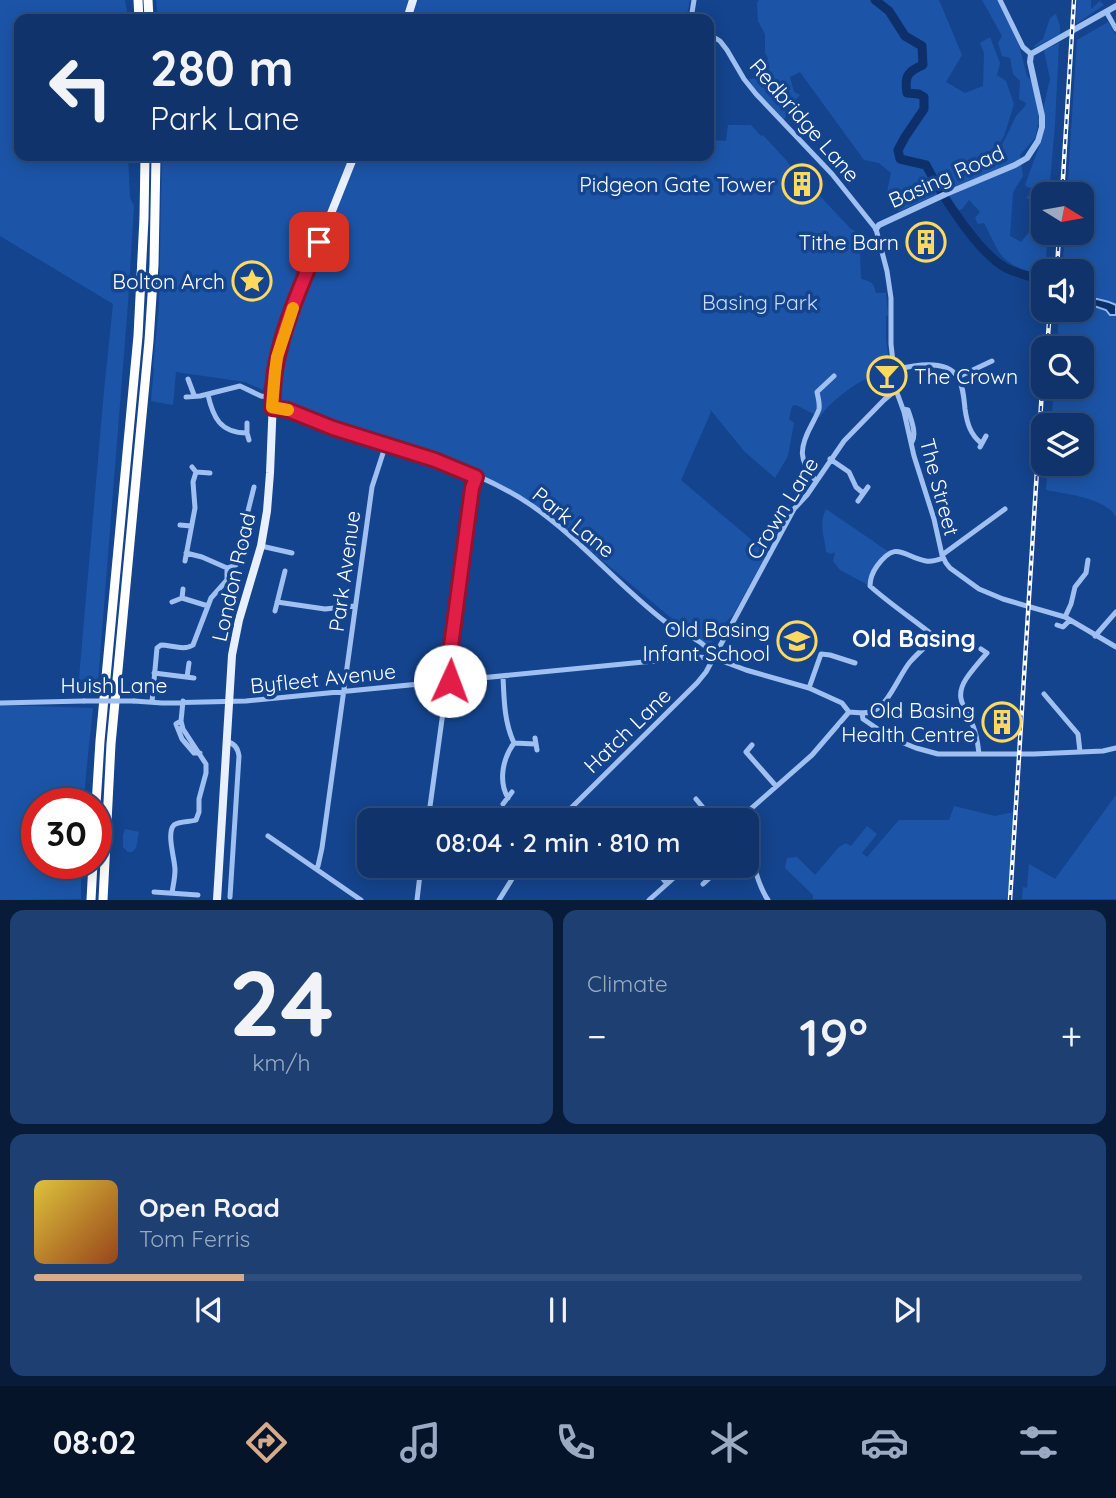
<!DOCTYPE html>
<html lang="en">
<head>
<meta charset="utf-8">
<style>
	:root { --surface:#0f336a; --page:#1d3f72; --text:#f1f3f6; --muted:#9baac1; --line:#2f4e7e; --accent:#d6ab8b }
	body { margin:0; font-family:Quicksand,sans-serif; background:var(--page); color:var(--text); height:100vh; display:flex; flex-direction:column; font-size:26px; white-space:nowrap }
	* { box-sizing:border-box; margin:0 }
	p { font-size:23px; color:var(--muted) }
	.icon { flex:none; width:38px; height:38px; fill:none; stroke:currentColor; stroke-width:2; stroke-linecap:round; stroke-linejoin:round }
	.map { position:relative; height:900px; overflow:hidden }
	.details { display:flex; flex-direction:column; gap:10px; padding:10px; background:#081c3a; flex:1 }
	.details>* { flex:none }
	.hud { position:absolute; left:14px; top:14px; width:700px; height:147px; border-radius:14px; box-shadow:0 4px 18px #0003,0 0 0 2px var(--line); background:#0f336a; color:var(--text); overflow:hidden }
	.needle { width:46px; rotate:101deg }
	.controls { position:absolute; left:1031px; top:182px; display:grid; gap:14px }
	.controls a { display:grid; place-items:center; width:63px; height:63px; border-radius:14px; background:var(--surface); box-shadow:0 4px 18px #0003,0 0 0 2px var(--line); font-size:35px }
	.speed { position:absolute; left:21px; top:788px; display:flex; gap:14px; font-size:35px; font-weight:700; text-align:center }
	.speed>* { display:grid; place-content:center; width:91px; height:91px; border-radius:50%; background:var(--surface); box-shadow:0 4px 18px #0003,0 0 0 2px var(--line); line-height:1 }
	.speed .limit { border:10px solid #d22; background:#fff; color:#111 }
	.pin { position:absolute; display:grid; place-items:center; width:60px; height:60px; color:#fff; margin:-30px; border-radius:14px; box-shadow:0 4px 10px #0006 }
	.me { position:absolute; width:77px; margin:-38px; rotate:2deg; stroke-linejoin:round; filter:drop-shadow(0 0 5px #0008) }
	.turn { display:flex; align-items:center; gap:24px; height:147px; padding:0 21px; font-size:32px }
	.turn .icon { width:91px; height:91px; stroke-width:2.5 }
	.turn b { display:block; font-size:49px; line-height:60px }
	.big { font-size:52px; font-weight:600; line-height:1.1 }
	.details .widget { flex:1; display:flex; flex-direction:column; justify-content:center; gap:10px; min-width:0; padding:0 24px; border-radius:14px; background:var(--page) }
	.details .dial { align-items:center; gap:0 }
	.dial b { font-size:91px; line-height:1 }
	.song { display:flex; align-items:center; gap:21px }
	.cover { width:84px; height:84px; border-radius:10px; background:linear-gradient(135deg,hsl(50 70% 55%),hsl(20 70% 35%)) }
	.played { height:7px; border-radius:4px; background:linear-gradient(90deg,var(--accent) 20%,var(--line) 20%) }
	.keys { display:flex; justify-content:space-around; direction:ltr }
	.heat { display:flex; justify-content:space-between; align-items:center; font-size:38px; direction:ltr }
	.details .tiles { flex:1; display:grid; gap:10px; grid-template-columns:1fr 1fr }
	.widget:last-child { grid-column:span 2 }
	.trip { position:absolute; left:357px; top:808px; width:402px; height:70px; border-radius:14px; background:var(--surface); box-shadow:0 4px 18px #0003,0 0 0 2px var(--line); font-weight:600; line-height:70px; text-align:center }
	.tab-bar { display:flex; height:112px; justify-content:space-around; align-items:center; background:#06142a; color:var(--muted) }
	.tab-bar .icon { width:49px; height:49px }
	.tab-bar .current { color:var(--accent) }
	.tab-bar b { font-size:32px; color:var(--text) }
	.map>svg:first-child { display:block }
	.green { fill:#1c55a8 }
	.water { fill:#0d306b; stroke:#90baf4; stroke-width:2 }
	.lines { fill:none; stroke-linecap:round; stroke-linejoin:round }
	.river { stroke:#0d306b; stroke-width:9 }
	.minor { stroke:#9fc0f0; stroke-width:5 }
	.tertiary { stroke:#9fc0f0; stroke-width:6 }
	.primary { stroke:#e8f0ff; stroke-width:8 }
	.motorway { stroke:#fff; stroke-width:9 }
	.rail-casing { stroke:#fff; stroke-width:4.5 }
	.rail { stroke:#14448e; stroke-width:2; stroke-dasharray:5; stroke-linecap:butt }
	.minor-bridge { stroke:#9fc0f0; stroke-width:5 }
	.route-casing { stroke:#92132f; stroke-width:18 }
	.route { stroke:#e11d48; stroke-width:12 }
	.slow { stroke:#f59e0b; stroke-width:12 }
	.labels { text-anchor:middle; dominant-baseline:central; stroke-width:7; stroke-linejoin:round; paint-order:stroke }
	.street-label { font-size:21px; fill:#fff; stroke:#14448e }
	.poi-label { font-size:21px; fill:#fff; stroke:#14448e; text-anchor:end }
	.park-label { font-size:21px; fill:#c5dbfc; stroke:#14448e }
	.quarter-label { font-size:24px; font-weight:bold; fill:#fff; stroke:#14448e }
</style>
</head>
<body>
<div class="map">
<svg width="1116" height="900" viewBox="0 0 1116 900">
	<rect width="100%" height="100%" fill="#14448e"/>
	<path class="green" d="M0,0H125L128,17L124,19H19V156H128L130,198L134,206L128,303L97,694L78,690L104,391L113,304L0,236Z
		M156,0H690L686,19H158Z
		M759,0H939L962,55L946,82L965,93L983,86L984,53L980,43L990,37L1000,63L997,75L1006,81L1014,104L1004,136L987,164L992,163L1006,137L1016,116L1025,106L1026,103L1019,99L1020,81L1013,74L1010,58L1002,56L998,43L1002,36L982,0H997L1019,45L1027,76L1032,82L1037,101L1039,121L1035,138L1020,155L1023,176L1013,192L1010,236L1021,242L1030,231L1032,213L1031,200L1026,198L1032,192V188L1027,187L1025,185L1040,144L1044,105L1050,79L1044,50L1059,43L1055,124L1049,194H1043V233H1048L1045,271H1043V274C1029,274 1013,267 1003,257C997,251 989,232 984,223L978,224L975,218L980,212L969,200L962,209L957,211L946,197L954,187L899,211L887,192L891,173L879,163L864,160L800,72L790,77L794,92L800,95L791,104L783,123L756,94L749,79L762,77L768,58L765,53V34L758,21L757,3Z
		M1077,0H1091V9L1100,1L1104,5L1076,24Z
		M1056,14L1060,26V34L1035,47L1034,46L1043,39L1050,18Z
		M1108,22L1116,35V517C1106,498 1066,494 1046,490L1048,464H1082V425H1051L1054,387H1082V348H1057L1059,310H1082V271H1062L1065,233H1082V194H1067L1077,40Z
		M728,125H751L761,136L763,135L786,160L800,179L805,181V184L818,194L850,228L855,231L860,252L861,279C871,281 874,283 876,293H886L888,315L886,316V340L890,368C868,374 831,399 820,417L796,405L792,406L789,419L794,423L788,456L775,478L744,451L709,408L711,412L681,480L767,553L733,615L721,627L710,645L701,641L669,616L556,522L493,481L397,442L319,417L316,419L282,404C275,375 292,326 301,297L294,295L278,333L268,385H264L263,390L245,382L176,372L173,405L151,401L154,369L153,368L159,305L162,156H709V140L726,141Z
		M826,509L889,552L881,560L870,586L840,570L833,561L835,552L831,554L826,552C825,537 818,524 826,509Z
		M0,705L93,708L86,773L84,803H37V863H81V899L0,900Z
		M1116,795V899H1022L1023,887L1027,888L1029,864L1055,879Z
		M954,806L995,816L1014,812L1008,899H813V895L785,868L787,858L797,857L815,875L839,847L846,843L851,846L867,826L877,834L862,853L867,857L899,820H949Z
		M125,829L139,832L136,848L132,852H128L123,847V835Z"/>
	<path class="water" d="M1082,294C1093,300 1105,299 1116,305V315H1110L1106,310L1082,302Z"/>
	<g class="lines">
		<path class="river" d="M875,0L889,11L905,36L922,46L923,65C908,71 904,76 907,93L919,94L924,97V109L905,137L898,150L900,159L926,165C941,194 978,253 1006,268C1018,274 1031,276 1043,281"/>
		<path class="minor" d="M1000,0L1023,47L1031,54
			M1107,13L1116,29
			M691,19L694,0
			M709,36H712L720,41L727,50L744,79L756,94L832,174L876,229L887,271L891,298V344L896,390L904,412L914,456L934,519L942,555L946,563L950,568L979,589L1003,599L1065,617L1116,647
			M893,370C911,366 944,358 957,376C963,384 964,399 965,409C967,423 970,434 981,443
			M958,377L992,361
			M188,379L194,395
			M208,395C213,417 220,433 247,433
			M186,397L200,396L240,386L261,396L273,398
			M272,408C298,410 323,425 348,433C406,449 480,470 531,505C579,538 617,584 663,620C679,633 704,638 714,658
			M903,409L908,410C911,419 917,434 912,442
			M247,423V433L249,440
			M980,447L986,436
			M830,459L849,472L856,487L863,493
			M192,467L196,472L210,473
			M816,481C798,460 799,448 812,424C814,420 818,413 819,409C820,404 818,397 817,392L834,376
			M858,501L868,487
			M180,525L191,526
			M261,546L292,553
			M186,553L202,557L227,568L236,565L242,551L247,515L254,487
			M942,555L1005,509
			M185,561L195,508L193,482L196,472
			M182,598L208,606
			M172,602L182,598L183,589
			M277,602L325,609L355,606
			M275,611L285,571
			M1065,617L1071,604L1075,587L1086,573L1088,560
			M1057,625L1063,627L1070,620
			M1095,636L1116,612
			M154,673L194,678
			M503,676C504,698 504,722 514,743C503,758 498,781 508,798
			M187,677L189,663
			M450,681L449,661L473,488L476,476
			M809,688L821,654L830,655L855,663
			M1044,694L1078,734L1080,752
			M134,701L162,703L246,701L695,657L714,658L746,670L809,688L842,703L849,712
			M152,702L157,648L161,645C171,645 184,651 193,645L211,598L227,580V568
			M0,703L84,701
			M849,712C856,712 863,714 871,712C888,707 899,675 910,662C917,654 926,646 934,639V636C913,619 890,604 870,586C870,578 872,573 877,566C897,539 903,557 926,561C932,562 938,560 943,558
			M862,713L863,719L891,738L916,748L938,754H1034L1103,751L1116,748
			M181,721L176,724L182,739L194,753H200
			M535,738L537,750
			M227,742C235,743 238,749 239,756L230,897
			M514,743L535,744
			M752,745L746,752L776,786
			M979,754C978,745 977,735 973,726C967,709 953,699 966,679C972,670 980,661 987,653L981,649
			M696,799L714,821
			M503,804L512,792
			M428,821L443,712L441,682
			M558,821L697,683L706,672L794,509L807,495L844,441L884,400L896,390
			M737,821L812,755L849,712
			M268,836L361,900
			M747,851C757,867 756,883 768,900
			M653,866L667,884
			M700,866L711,877
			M316,869L318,866L322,848L372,487L386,444
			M703,884L717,871
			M154,892L198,895
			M172,893C173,886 175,878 175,870C175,859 166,833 174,825C179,821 190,822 196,820L199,812V799L206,773V764L183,729L181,721L183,701
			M417,900L421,866
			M499,900L520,866
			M649,900L687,866"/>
		<path class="tertiary" d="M876,229L879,225L948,193L1015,165L1027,158L1038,141L1042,127V116L1030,62L1031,54L1116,6"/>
		<path class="primary" d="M407,19L413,0
			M217,900L232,655L239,620L261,546L267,511L270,473L274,375L277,357L298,296L354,156"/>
		<path class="motorway" d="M138,0L139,19
			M148,0L149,19
			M96,805L100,741L138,336L144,218L145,156
			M91,900L93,863
			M103,900L111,744L149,341L154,265L156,156"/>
		<g class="rail-casing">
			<path id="rail" d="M1062,194L1074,0
				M1057,271L1059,233
				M1047,348L1050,310
				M1010,900L1043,374"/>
		</g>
		<use href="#rail" class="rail"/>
		<path class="minor-bridge" d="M84,701H134"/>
	</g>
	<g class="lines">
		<g class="route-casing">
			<path id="route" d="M319,242C303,282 284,322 276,365C273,379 273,394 272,408L288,410L333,428L435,460L476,477L472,488L449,661L450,681"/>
		</g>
		<use href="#route" class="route"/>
		<path class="slow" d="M288,410L272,407L275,372L277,357L293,308"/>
	</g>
	<defs>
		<g id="building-ring" transform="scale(2.0125)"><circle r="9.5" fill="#14448e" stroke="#ffd85e" stroke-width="1.5"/><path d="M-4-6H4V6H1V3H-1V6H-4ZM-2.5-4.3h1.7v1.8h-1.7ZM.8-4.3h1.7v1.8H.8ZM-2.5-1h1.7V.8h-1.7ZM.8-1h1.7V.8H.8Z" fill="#ffd85e"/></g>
		<g id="sight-ring" transform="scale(2.0125)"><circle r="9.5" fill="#14448e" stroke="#ffd85e" stroke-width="1.5"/><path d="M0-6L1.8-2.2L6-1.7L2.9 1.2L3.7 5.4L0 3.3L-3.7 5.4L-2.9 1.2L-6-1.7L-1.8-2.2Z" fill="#ffd85e"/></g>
		<g id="bar-ring" transform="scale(2.0125)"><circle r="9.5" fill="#14448e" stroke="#ffd85e" stroke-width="1.5"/><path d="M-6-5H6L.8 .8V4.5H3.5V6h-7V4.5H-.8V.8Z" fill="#ffd85e"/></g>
		<g id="school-ring" transform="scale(2.0125)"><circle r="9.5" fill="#14448e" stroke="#ffd85e" stroke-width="1.5"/><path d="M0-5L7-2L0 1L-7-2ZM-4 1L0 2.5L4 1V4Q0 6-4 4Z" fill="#ffd85e"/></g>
	</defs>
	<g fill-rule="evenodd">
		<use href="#building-ring" x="802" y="184"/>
		<use href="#building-ring" x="926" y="242"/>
		<use href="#sight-ring" x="252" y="281"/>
		<use href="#bar-ring" x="887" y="376"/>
		<use href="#school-ring" x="797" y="641"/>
		<use href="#building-ring" x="1002" y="722"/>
	</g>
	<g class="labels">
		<g class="street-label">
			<text transform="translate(805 120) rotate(49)">Redbridge Lane</text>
			<text transform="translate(946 176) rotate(-24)">Basing Road</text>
			<text transform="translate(940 487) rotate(75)">The Street</text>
			<text transform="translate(782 508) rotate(-58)">Crown Lane</text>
			<text transform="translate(574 522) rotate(39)">Park Lane</text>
			<text transform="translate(344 571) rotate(-82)">Park Avenue</text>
			<text transform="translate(233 577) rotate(-77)">London Road</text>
			<text transform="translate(323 678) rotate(-6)">Byfleet Avenue</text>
			<text x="114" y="685">Huish Lane</text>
			<text transform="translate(627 730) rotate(-44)">Hatch Lane</text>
		</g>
		<g class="poi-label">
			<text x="775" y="184">Pidgeon Gate Tower</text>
			<text x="899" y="242">Tithe Barn</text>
			<text x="225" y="281">Bolton Arch</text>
			<text x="914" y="376" text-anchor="start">The Crown</text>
			<text x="770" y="629">Old Basing<tspan x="770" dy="24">Infant School</tspan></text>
			<text x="975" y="710">Old Basing<tspan x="975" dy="24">Health Centre</tspan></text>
		</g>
		<g class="park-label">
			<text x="760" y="302">Basing Park</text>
		</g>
		<g class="quarter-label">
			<text x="914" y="638">Old Basing</text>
		</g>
	</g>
</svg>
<div class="controls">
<a><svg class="needle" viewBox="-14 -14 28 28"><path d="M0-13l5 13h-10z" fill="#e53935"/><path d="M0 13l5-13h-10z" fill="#9baac1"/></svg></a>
<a><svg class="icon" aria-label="sound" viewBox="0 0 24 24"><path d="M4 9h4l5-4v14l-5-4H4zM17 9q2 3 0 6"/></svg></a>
<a><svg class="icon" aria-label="search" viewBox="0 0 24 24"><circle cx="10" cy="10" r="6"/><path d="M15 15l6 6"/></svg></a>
<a><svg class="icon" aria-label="layers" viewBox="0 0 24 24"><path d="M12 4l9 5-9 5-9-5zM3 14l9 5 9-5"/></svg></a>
</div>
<div class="speed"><div class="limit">30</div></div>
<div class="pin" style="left:319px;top:242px;background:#d93025"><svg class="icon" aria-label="arrive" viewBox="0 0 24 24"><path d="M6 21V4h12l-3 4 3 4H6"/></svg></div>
<svg class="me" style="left:450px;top:681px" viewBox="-20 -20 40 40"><circle r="19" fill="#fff"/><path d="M0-13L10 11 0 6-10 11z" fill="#e11d48"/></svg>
<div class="trip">08:04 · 2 min · 810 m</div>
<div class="hud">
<div class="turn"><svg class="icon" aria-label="left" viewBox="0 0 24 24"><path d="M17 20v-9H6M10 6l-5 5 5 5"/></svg><div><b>280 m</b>Park Lane</div></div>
</div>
</div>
<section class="details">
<div class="tiles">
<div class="widget dial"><b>24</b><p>km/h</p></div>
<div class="widget"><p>Climate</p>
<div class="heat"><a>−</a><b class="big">19°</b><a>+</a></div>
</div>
<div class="widget">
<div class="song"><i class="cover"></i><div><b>Open Road</b><p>Tom Ferris</p></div></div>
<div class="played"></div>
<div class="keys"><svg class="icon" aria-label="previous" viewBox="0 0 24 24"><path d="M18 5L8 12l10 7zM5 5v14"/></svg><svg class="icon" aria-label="pause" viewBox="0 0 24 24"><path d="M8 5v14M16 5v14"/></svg><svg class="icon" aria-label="next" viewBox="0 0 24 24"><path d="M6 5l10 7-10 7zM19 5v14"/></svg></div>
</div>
</div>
</section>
<nav class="tab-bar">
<b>08:02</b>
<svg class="icon current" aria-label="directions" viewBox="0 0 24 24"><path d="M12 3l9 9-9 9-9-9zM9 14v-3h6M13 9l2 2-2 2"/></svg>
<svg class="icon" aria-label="music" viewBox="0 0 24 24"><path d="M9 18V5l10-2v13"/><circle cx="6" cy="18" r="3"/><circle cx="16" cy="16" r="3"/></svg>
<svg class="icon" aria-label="phone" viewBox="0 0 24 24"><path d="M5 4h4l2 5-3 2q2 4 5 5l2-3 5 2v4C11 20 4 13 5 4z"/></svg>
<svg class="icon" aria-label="climate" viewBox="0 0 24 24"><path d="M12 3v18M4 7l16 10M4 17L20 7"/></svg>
<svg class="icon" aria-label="car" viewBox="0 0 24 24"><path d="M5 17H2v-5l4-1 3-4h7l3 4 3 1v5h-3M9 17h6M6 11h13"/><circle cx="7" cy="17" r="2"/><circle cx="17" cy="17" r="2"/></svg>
<svg class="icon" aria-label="filters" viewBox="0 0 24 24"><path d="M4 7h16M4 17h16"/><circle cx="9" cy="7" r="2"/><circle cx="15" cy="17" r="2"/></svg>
</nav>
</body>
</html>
